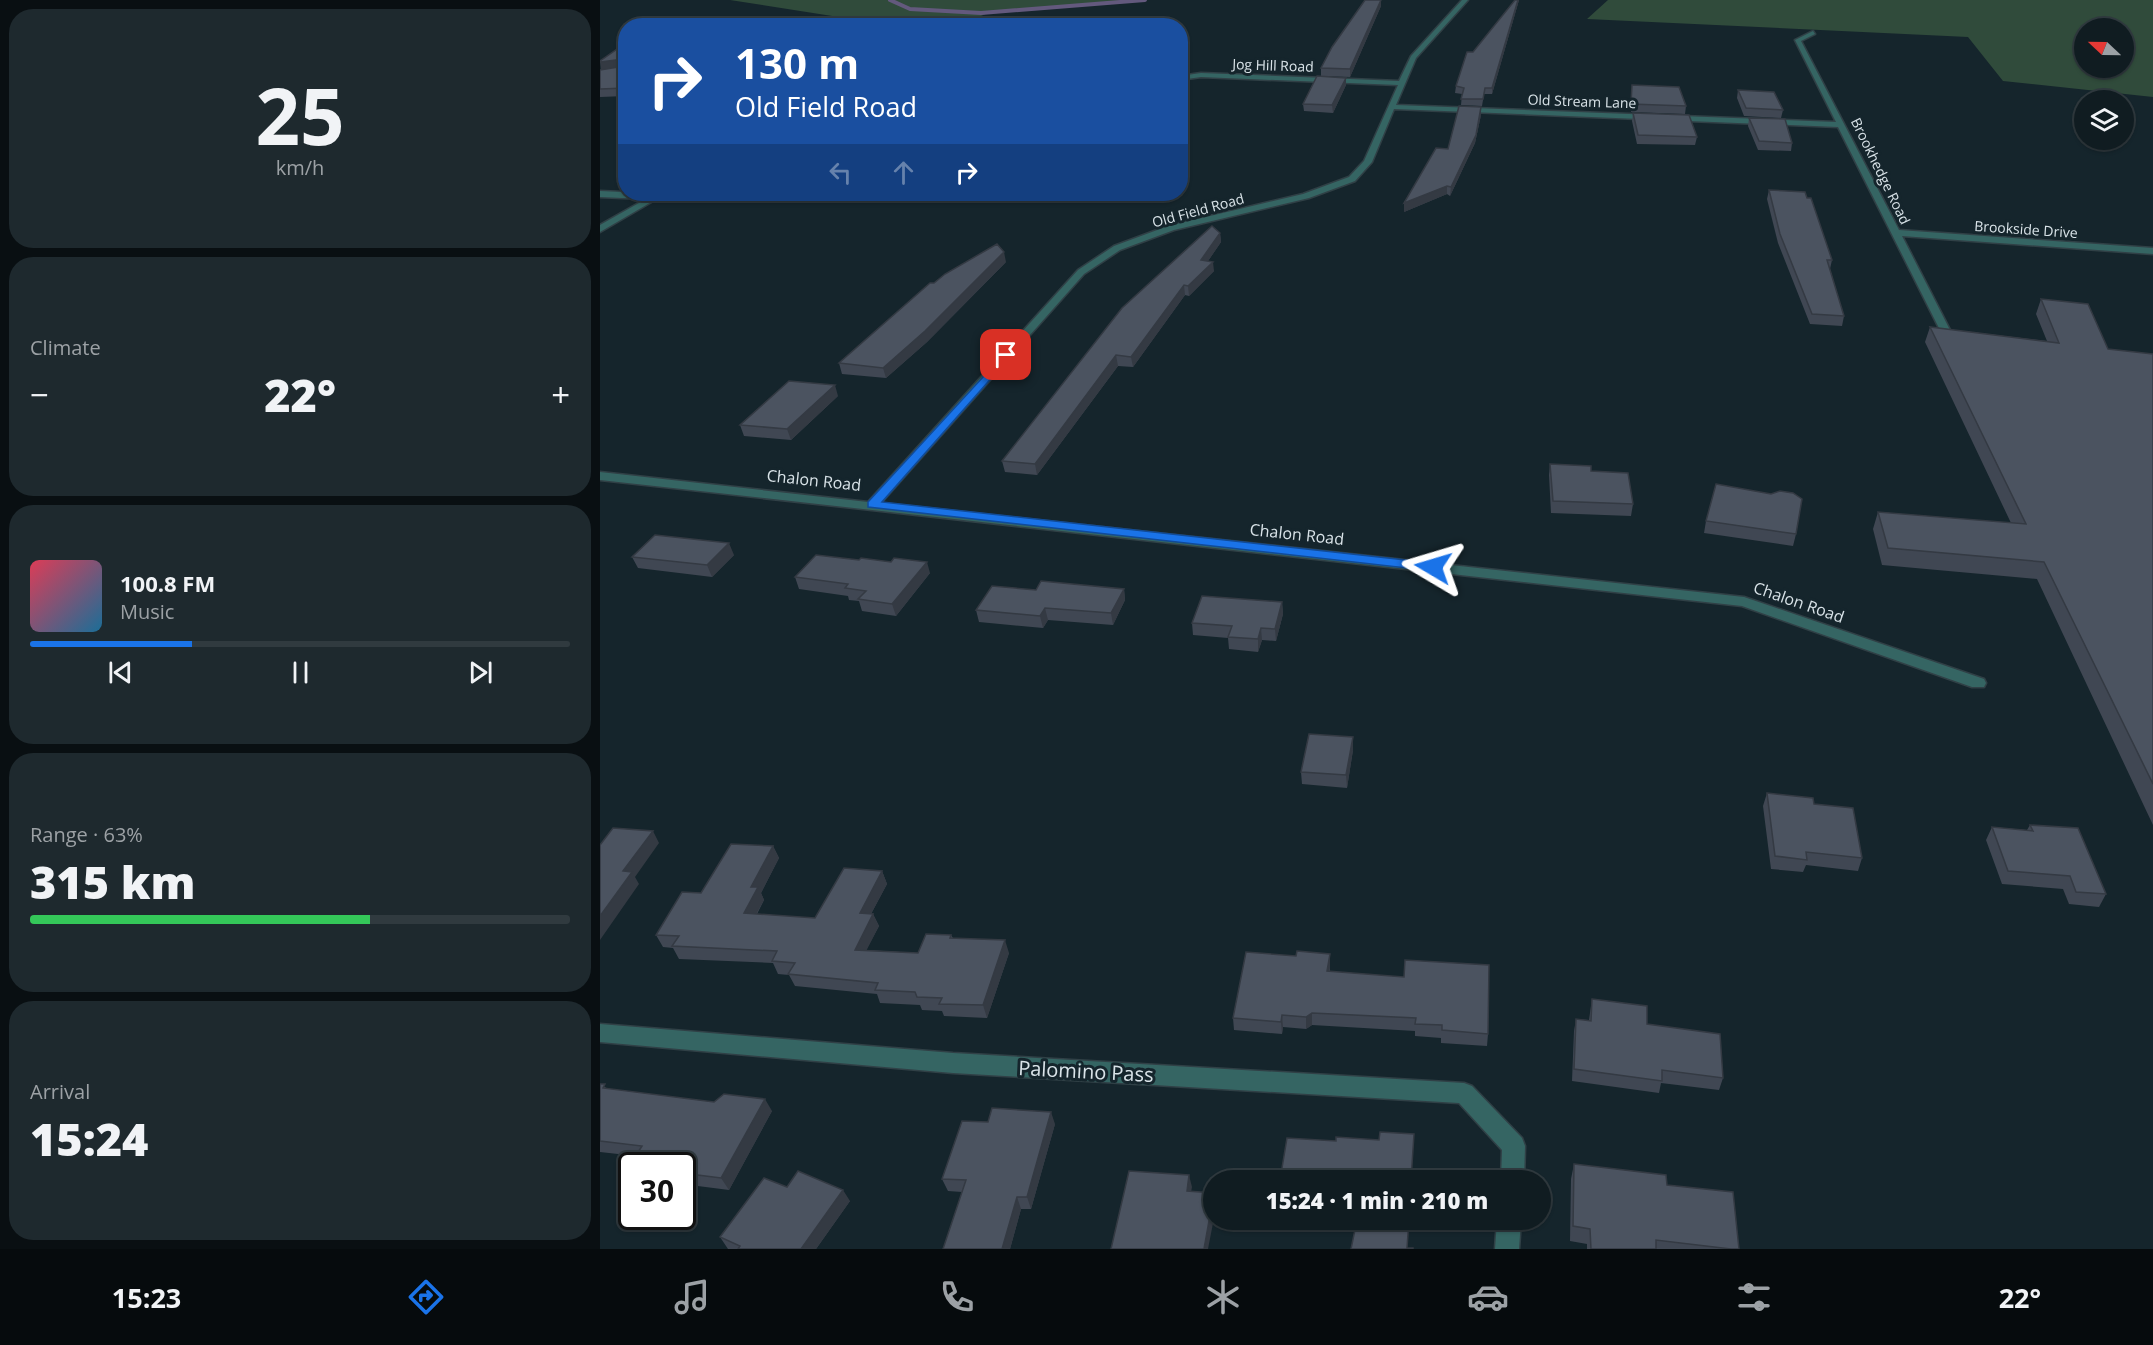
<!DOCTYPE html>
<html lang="en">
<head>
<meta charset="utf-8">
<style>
	:root { --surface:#101c21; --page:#1e292e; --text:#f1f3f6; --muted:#9ca1a5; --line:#303a3f; --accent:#1a73e8 }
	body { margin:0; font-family:"Open Sans",sans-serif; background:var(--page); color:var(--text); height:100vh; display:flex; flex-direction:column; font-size:22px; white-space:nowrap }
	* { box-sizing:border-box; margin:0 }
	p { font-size:20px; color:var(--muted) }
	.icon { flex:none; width:33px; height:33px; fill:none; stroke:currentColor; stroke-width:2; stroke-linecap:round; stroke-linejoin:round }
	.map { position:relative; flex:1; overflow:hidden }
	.panel { display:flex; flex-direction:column; gap:9px; padding:9px; background:#090f12; width:600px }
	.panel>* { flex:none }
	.hud { position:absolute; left:18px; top:18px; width:570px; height:183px; border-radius:24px; box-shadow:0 2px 4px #0004,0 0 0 2px var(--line); background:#1a4fa0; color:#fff; overflow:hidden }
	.needle { width:39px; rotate:292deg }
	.fabs { position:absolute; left:1474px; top:18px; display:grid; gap:12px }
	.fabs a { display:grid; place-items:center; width:60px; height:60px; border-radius:50%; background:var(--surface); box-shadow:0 2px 4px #0004,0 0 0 2px var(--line); font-size:30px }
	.speed { position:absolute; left:18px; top:1152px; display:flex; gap:12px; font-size:30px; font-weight:700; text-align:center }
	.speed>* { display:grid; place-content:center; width:78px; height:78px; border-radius:50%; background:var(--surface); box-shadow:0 2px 4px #0004,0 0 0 2px var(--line); line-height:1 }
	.speed .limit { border:3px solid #111; border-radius:9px; background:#fff; color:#111 }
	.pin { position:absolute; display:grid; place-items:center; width:51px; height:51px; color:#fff; margin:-26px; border-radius:12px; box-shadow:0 3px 9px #0006 }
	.me { position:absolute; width:66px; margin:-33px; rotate:277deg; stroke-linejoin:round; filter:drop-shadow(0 0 4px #0008) }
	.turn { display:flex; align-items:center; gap:21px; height:126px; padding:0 18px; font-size:27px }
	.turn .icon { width:78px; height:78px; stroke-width:2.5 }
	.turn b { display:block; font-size:42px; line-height:51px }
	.lanes { display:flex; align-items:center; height:57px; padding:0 18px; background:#0003; justify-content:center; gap:30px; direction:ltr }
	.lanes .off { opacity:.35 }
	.big { font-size:45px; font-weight:800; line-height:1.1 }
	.panel .widget { flex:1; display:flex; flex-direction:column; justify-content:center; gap:9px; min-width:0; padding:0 21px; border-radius:24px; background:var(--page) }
	.panel .dial { align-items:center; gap:0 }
	.dial b { font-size:78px; line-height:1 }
	.song { display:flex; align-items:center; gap:18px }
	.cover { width:72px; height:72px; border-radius:9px; background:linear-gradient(135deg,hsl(350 70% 55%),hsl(200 70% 35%)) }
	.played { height:6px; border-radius:3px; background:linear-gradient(90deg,var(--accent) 30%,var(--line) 30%) }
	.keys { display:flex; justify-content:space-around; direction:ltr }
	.heat { display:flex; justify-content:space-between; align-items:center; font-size:33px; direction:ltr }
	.charge { height:9px; border-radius:4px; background:linear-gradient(90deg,#34c759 63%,var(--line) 0) }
	.trip { position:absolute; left:603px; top:1170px; width:348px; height:60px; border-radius:30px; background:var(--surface); box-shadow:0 2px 4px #0004,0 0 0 2px var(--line); font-weight:800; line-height:60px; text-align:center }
	.tab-bar { display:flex; height:96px; justify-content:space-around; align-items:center; background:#060b0d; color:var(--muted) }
	.tab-bar .icon { width:42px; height:42px }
	.tab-bar .on { color:var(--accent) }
	.tab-bar b { font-size:27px; color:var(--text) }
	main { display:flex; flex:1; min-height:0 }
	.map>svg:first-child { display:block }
	.green { fill:#304b3b; fill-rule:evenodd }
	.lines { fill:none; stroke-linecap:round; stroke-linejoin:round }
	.stream { stroke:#63597d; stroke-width:4 }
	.minor-casing { stroke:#304046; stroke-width:3 }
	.minor { fill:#356563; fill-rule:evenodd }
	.wall { fill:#404753 }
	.shaded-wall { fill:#343a43 }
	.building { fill:#4b5360; stroke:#343a43; stroke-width:1.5 }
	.route { fill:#1a73e8; stroke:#114b97; stroke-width:1.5 }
	.labels { text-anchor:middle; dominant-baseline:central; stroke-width:6; stroke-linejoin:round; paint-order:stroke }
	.far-street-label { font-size:14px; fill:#d9e3e8; stroke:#15252c }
	.street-label { font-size:16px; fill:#d9e3e8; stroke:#15252c }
	.near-street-label { font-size:20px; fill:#d9e3e8; stroke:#15252c }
</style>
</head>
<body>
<main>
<section class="panel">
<div class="widget dial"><b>25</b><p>km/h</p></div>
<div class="widget"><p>Climate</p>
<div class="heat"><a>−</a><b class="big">22°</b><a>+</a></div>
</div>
<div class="widget">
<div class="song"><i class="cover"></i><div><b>100.8 FM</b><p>Music</p></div></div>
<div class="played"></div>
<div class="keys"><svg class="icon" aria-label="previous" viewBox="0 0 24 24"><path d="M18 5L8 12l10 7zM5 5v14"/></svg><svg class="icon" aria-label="pause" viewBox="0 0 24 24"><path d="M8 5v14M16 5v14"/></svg><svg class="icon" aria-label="next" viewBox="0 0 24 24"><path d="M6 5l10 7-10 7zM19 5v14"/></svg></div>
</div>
<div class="widget"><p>Range · 63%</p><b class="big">315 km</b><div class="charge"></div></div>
<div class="widget"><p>Arrival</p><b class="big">15:24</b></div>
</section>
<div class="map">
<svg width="1553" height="1249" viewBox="0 0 1553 1249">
	<rect width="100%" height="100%" fill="#15252c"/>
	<path class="green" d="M130,0H541L388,13L360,25L296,26Z
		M1008,0H1553V97L1403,81L1368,37L987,19ZM1485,28H1524V68H1485Z"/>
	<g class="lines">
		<path class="stream" d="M290,0L310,9L381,13L545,0"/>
		<g class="minor-casing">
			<path id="minor" d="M862,0H868L816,58L796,105L1236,122L1195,40L1213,31L1215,34L1201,41L1299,230L1553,248V254L1302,236L1350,330L1345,333L1340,330L1238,127L794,109L772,162L755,181L709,198L574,230L520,250L484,274L281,503L1144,597L1384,679L1386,683L1384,687H1372L1142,606L0,480V472L268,502L478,270L514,246L568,226L703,194L749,177L764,161L798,85L601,77L580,80V76L601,73L799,81L811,56Z
				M0,191L65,194L0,232V225L46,199L0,197Z
				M0,1024L353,1053L864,1083L872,1086L922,1138L925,1146L924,1180H901L902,1150L859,1103L353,1073L0,1042Z
				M897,1220H921L919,1249H895Z"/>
		</g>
		<use href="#minor" class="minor"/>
	</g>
	<path class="wall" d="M781,0V6L750,77L721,76V68Z
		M915,0H919L892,94H884L882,106L861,105L862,94L855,93L856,86Z
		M26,43V96L0,97V70L25,66L1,70Z
		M746,78V85L733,113L704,111L703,104Z
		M1032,85L1086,106L1085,114L1031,112Z
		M1138,90L1183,110L1181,118L1144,116L1137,98Z
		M881,107V115L875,143L850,196L847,194L804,212L848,149Z
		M1033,113L1097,137L1095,145L1037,144L1032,121Z
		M1149,118L1192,143L1191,151L1158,150L1148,126Z
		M1169,190L1232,260L1230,269L1244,316L1242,326L1210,324L1178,243L1167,199Z
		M620,233L621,242L608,261L614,271L589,296L585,295L533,367L518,366L437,475L405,472L402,461Z
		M406,262L327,342L286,378L242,374L239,363L334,283Z
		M1441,299L1508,349L1553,354V825L1437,579L1282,565L1273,529L1278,512L1411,523L1325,342L1330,327L1447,341L1436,314Z
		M238,396L191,440L144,436L140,425Z
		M950,464L991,471L1033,504L1031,516L951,513L949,475Z
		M1106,521L1196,534L1193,546L1104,533Z
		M134,555L112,577L38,568L32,557Z
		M330,573L296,616L262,611L259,601L249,600L248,596L199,589L195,577Z
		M524,589L525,600L513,625L448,620L443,628L379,622L376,610L436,590Z
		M682,602L683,614L676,641L662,640L658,652L629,649L628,638L593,635L592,623Z
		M753,750L747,788L702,784L701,772Z
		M1167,793L1214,804L1262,858L1258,871L1206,865L1203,872L1171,869L1163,806Z
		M1430,825L1506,894L1499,907L1469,904L1463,889L1402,884L1386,840L1392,827L1427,830Z
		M173,846L179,858L161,893L164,900L157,914L215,918L282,871L287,884L271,914H273L279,926L266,950L318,953L351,935L353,938L409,953L387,1018L344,1016L342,1011L322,1010L320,1005L280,1003L277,994L195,986L189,975L178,974L173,963L79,959L73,948L63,947L56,935L101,893Z
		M696,956L730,967V972L888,1034L887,1046L841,1043V1038L815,1036V1031L712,1025L706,1029L683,1027L682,1034L634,1030L633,1018Z
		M992,999L1047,1024L1123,1078L1119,1090L1061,1083L1059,1093L972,1081L974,1031L976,1019L989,1020Z
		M0,1084L8,1089L172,1111L129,1190L82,1184V1166H32V1178L26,1171L36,1156L0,1152Z
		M455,1124L431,1209H421L410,1249H343L362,1192L348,1191L342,1179Z
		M974,1164L1067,1185L1139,1249H987V1244L970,1241L971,1179Z
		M187,1187L250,1201L216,1249H128L120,1237Z
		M707,1220H809L751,1249L755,1229L708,1226Z"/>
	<path class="shaded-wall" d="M781,0V6L750,77V69Z
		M918,0H919L892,94V88Z
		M23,59L26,66L1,70L0,62Z
		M746,78V85L733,113L732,105Z
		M881,107V115L875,143L850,196L851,187Z
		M847,186V194L804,212V203Z
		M620,233L621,242L602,270L601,260Z
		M404,252L406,262L327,342L286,378L283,368Z
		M613,262L614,271L589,296L588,286Z
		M584,285L585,295L533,367L531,357Z
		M516,355L518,366L437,475L435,464Z
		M235,385L238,396L191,440L187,429Z
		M129,543L134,555L112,577L107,565Z
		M327,562L330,573L296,616L292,604Z
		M524,589L525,600L513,625L511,613Z
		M682,602L683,614L676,641L675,629Z
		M445,608L448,620L443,628L440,616Z
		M661,628L662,640L658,652V639Z
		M753,737V750L747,788L746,775Z
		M53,831L59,843L35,877L39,884L0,940V916L23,871Z
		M173,846L179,858L161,893L164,900L150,925L144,913L151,887Z
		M282,871L287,884L265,925L260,913Z
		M273,914L279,926L260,963L255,950Z
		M405,940L409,953L387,1018L383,1005Z
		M730,954V967L728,984L727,971Z
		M712,1013V1025L706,1029V1017Z
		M682,1015L683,1027L682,1034L681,1022Z
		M165,1099L172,1111L129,1190L121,1178Z
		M451,1112L455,1124L431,1209L427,1197Z
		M589,1175L592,1187L589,1203L587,1191Z
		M243,1190L250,1201L216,1249H201Z
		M614,1194V1218L608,1249H604Z
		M417,1197L421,1209L410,1249H402Z"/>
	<path class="building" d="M765,0H781L750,69L721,68L732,47Z
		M915,0H918L892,88H885L883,99H861L864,88L856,86L867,52H873Z
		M26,43V88L0,89V70L25,66L23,59L0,62V61Z
		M717,76L746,78L732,105L703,104Z
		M1032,85L1079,87L1086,106L1031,104Z
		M1138,90L1174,92L1183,110L1146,108Z
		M859,106L881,107L876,135L851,187L847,186L804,203L836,148L848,149Z
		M1033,113L1089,115L1097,137L1038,135Z
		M1149,118L1185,119L1192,143L1159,141Z
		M1169,190L1205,192L1207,198H1211L1232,260H1227L1244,316L1212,314L1180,234Z
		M612,226L620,233L601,260L613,262L588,286L584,285L531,357L516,355L435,464L402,461L522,308Z
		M397,244L404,252L325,331L283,368L239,363L330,283H334L345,274Z
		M1441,299L1488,304L1508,349L1553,354V784L1444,562L1288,548L1278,512L1426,524L1330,327L1459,343Z
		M189,381L235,385L187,429L140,425Z
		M950,464L991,466V471L1028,473L1033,504L953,501Z
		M1116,484L1171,494L1180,491L1193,493L1202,499L1196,534L1106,521Z
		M55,535L129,543L107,565L32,557Z
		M216,555L259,560L261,558L291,562L294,558L327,562L292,604L258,599L266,591L245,588L248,584L195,577Z
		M441,581L524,589L511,613L445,608L440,616L376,610L392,586L436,590Z
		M602,596L682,602L675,629L661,628L658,639L628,637L632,626L592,623Z
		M709,734L753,737L746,775L701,772Z
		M1167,793L1213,798L1214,804L1253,808L1262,858L1206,852L1207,860L1175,856Z
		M1430,825L1478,828L1506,894L1476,892L1470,876L1408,871L1392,827L1433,831Z
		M13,828L53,831L23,871L32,872L0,916V845Z
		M131,844L173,846L151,887H158L144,913L215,918L244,868L282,871L260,913L273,914L255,950L318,953L326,934L351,935L350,938L405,940L383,1005L339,1004L342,998L317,997L315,992L275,990L278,983L188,974L195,963L172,961L177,951L72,946L79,936L56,935L82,892L101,893Z
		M697,951L730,954L727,971L804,977L805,960L889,965L888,1034L842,1030V1025L815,1024L816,1018L712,1013L706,1017L682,1015L681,1022L633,1018L646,952L696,956Z
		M992,999L1047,1006V1024L1120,1034L1123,1078L1062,1070V1081L974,1069L976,1019L991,1021Z
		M0,1084H5L3,1088L114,1102L124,1094L165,1099L121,1178L82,1173V1166H32V1172L26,1171L42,1146L0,1141Z
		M392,1108L451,1112L427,1197H417L402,1249H343L366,1180L342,1179L362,1121L388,1122Z
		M780,1132L814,1134L811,1180H680L687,1138L736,1141V1137L779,1140Z
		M974,1164L1066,1175L1067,1185L1133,1192L1139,1249H1131L1056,1240V1249H991L990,1229L973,1226Z
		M198,1171L243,1190L201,1249H138L140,1246L120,1237L164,1178L187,1187Z
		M529,1171L589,1175L587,1191L614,1193L604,1249H511Z
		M757,1220H809L807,1248H813V1249H751Z"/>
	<path class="route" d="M406,352L411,355L410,357L282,502L833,563L839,567L833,571L268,507V502Z"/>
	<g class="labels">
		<g class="far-street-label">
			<text transform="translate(673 65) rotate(2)">Jog Hill Road</text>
			<text transform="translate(982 101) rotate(2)">Old Stream Lane</text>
			<text transform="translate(1281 171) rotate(64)">Brookhedge Road</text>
			<text transform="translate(598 210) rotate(-15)">Old Field Road</text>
			<text transform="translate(1426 229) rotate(4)">Brookside Drive</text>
		</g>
		<g class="street-label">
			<text transform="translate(214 480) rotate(6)">Chalon Road</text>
			<text transform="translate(697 534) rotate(6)">Chalon Road</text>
			<text transform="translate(1199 602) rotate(19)">Chalon Road</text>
		</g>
		<g class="near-street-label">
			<text transform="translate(486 1071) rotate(3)">Palomino Pass</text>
		</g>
	</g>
</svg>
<div class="fabs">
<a><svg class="needle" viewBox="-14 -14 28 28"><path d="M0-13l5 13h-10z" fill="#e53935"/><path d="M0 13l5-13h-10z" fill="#9ca1a5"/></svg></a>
<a><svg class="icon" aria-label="layers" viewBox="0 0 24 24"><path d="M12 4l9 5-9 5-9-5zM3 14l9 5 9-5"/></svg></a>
</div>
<div class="speed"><div class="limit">30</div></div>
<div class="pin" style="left:406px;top:355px;background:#d93025"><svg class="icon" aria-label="arrive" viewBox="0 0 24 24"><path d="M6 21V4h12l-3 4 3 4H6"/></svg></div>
<svg class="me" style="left:833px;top:567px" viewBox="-20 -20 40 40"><path d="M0-17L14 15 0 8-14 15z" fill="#1a73e8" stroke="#fff" stroke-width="4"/></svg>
<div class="trip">15:24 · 1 min · 210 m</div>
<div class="hud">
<div class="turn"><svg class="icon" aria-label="right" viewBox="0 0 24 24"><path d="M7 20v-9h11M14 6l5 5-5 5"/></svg><div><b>130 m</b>Old Field Road</div></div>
<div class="lanes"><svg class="icon off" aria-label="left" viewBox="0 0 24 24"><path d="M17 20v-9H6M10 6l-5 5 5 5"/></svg><svg class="icon off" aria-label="ahead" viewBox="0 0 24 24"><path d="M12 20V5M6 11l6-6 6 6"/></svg><svg class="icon" aria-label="right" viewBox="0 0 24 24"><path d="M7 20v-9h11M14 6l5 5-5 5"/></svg></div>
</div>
</div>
</main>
<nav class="tab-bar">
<b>15:23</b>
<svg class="icon on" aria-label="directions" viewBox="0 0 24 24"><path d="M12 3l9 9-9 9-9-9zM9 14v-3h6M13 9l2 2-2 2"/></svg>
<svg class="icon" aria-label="music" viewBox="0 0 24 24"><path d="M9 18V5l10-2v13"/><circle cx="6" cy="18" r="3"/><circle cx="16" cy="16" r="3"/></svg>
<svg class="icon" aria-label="phone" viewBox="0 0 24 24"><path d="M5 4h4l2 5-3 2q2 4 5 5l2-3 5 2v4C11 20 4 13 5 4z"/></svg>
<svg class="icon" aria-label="climate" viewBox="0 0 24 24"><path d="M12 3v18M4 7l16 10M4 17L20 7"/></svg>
<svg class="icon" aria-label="car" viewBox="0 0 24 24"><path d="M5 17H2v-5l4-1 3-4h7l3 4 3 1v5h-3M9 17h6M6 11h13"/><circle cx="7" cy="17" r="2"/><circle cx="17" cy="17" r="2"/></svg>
<svg class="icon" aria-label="filters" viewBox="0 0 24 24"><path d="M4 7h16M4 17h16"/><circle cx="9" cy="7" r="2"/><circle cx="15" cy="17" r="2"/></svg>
<b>22°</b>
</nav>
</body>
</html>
